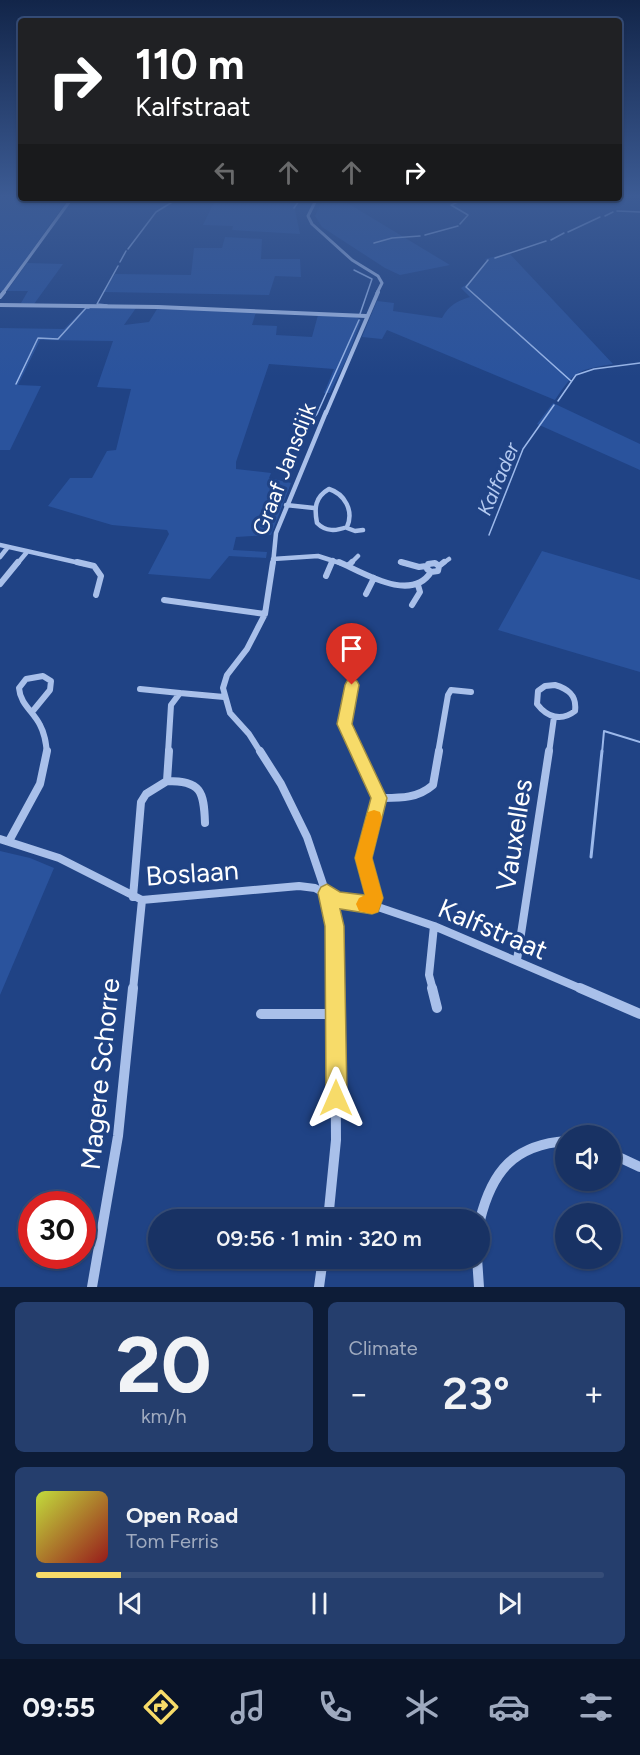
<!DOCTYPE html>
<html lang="en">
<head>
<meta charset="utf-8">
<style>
	:root { --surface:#183264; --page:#253e6d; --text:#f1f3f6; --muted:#9faabf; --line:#364d78; --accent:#f7db69 }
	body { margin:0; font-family:Figtree,sans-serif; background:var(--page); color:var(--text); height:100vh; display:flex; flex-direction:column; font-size:22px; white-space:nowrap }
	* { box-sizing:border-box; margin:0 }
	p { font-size:20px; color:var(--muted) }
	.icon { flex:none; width:33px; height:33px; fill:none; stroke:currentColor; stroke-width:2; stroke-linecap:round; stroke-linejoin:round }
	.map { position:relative; height:1287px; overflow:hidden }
	.details { display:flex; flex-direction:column; gap:15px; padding:15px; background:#0d1c37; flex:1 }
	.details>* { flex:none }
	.guide { position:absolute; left:18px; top:18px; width:604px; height:183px; border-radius:6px; box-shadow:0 2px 4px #0004,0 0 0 2px var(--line); background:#202124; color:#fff; overflow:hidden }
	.buttons { position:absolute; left:555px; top:1125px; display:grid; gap:12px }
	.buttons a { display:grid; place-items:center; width:66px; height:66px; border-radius:50%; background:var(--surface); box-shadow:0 2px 4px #0004,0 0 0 2px var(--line); font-size:30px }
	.speed { position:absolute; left:18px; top:1191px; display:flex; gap:12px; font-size:30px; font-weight:700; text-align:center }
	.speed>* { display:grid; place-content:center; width:78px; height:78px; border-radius:50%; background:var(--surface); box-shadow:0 2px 4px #0004,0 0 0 2px var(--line); line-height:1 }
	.speed .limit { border:9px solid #d22; background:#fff; color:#111 }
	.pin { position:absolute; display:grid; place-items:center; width:51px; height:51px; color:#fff; margin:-62px -26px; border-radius:50% 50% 50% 0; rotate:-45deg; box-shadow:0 0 6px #0007 }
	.pin .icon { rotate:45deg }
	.me { position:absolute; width:66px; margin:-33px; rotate:0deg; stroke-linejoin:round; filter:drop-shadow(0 0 4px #0008) }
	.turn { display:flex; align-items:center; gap:21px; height:126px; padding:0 18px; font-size:27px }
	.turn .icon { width:78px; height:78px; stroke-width:2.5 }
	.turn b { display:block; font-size:42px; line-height:51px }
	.lanes { display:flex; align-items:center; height:57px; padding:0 18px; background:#0003; justify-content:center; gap:30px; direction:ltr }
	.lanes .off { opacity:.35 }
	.big { font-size:45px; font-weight:600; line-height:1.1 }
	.details .card { flex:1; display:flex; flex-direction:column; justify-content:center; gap:9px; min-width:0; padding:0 21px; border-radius:9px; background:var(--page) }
	.details .dial { align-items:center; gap:0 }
	.dial b { font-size:78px; line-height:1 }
	.song { display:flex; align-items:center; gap:18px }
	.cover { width:72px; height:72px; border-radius:9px; background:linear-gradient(135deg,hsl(70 70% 55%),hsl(0 70% 35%)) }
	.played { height:6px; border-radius:3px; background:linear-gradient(90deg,var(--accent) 15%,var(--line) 15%) }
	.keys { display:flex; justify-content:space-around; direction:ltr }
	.heat { display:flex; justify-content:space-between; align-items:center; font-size:33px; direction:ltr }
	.details .tiles { flex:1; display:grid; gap:15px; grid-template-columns:1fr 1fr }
	.card:last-child { grid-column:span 2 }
	.trip { position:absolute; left:148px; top:1209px; width:342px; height:60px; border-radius:30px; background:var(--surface); box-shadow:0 2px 4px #0004,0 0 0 2px var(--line); font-weight:600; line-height:60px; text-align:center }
	.tab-bar { display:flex; height:96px; justify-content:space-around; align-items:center; background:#0a1428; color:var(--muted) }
	.tab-bar .icon { width:42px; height:42px }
	.tab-bar .active { color:var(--accent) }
	.tab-bar b { font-size:27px; color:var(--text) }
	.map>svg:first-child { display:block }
	.green { fill:#2a539d }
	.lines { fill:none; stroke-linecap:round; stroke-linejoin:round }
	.stream-far2 { stroke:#9cb9eb; stroke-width:1.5 }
	.stream-far1 { stroke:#9cb9eb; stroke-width:2 }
	.stream { stroke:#9cb9eb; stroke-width:3 }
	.minor-far5 { stroke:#a9c0ea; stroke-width:3 }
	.minor-far4 { stroke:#a9c0ea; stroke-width:4 }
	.minor-far3 { stroke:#a9c0ea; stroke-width:4.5 }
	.minor-far2 { stroke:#a9c0ea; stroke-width:6 }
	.minor-far1 { stroke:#a9c0ea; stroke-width:8 }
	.minor { stroke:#a9c0ea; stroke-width:10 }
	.route { fill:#f7db69; stroke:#a18e44; stroke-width:1.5 }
	.slow { fill:#f59e0b }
	.labels { text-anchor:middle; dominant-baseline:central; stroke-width:6; stroke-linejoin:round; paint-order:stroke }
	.far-water-label { font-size:20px; font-style:italic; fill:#b4caf1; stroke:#204385 }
	.street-label { font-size:22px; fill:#fff; stroke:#204385 }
	.near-street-label { font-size:27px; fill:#fff; stroke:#204385 }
</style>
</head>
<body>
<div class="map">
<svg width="640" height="1287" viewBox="0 0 640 1287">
	<rect width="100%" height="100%" fill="#204385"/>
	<path class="green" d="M0,197L69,198L3,291H0Z
		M216,198H255L297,202L295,210L300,234L232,230L233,226L203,225Z
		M324,198H339L450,265L400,275L385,268L322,227L315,216Z
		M225,237L262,239L261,259H300L301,277L275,276L269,295L103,292L115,274L191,275L194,248H222Z
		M509,253L613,364C578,370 575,370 555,400L387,330L382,339L362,337L377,301L394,303L393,311L442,318C449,305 457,301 470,297L461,288L470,282L487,261L485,259Z
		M27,263L63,264L34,304L21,303L28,291H7Z
		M85,308H136L124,325L149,322L157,309L256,312L252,325L277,326L276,335L312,337L318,315L356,317L361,320L348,356L330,393H324L334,369L269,364L236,462V469L271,473L269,478L291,483L271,535L236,537L233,550L267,552L266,558L229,556L210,579L148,574L169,534L167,530L112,525L48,506L70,478H92L107,451L116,450L131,389L97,387L113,341L40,340L18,385L41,386L10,450H0V328L64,329Z
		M553,403L640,444V470L537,424Z
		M542,551L640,580V672L498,630Z
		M0,851L30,858L54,868L0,995Z"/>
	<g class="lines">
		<path class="stream-far2" d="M294,208L301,198
			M617,211L640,212
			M605,216L613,212
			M460,224L468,215L451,205L468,198
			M568,232L600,217
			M425,235L458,226
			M551,240L564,233
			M374,243L392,238L420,236
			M128,249L156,212L179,198
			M495,258L546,241
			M488,260L466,287L571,381
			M120,262L126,251
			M354,270L372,279L360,314
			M107,305L97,304L118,266
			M16,384L38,338L58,339L86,308H89
			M558,401L576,375L594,369L640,363
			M309,423L317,414L359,320
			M489,535L523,449L554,405"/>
		<path class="stream-far1" d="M602,753L604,731L640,742"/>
		<path class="stream" d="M591,857L602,751"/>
		<path class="minor-far5" d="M317,198L308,216L312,224L352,260L378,276L382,283L377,293
			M3,293L72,198"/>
		<path class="minor-far4" d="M0,297L4,292
			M0,305L158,307L366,316
			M326,413L378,292"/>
		<path class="minor-far3" d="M329,489C345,494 354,511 347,527C336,531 326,532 317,523C314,508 315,497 329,489Z
			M286,505L314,508
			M347,528L355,531L363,530
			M0,545L84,564
			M0,557L8,547
			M273,559L318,556L343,564
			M400,562L407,564
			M17,564L27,552
			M273,564L276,533L326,412
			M331,564L333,560
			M350,564L358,556
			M430,564H436
			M442,564L449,559"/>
		<path class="minor-far2" d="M77,562L94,566L101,576L96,595
			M339,562C364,573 411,603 431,572
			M401,562L419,567L426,566
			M435,563L439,566L438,571L431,572L427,569L428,564Z
			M348,566L352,562
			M439,566L444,562
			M326,576L332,562
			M0,584L18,562
			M366,594L374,578
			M164,600L265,614
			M412,605L420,592L418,585
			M354,671L344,724L358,753
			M555,685C569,689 577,696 575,711C561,722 547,717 537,704L538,691L545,686Z
			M140,689L180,693
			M32,712L50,690L51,681L43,676L26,679L19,688C20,704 34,712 40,725C45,734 46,743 47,753
			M168,753L171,705L180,693L224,697
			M261,753L249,734L230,713L223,688L227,675L247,649L265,614L273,562
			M438,753L448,695L451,690L471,692
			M549,753L554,717"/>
		<path class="minor-far1" d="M169,751L167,781C201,781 204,791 205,823
			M260,751L281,784L307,837L332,911L335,990
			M357,751L379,798L364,858L374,898L372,905
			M379,798C399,798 417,799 433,785L439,751
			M0,839L59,858L142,900L299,886L315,888L337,900L372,905L434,926L584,990
			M9,841L40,784L47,751
			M133,897L141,802L146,794L167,781
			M517,960L549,751
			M133,990L142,900
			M433,990L429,975L434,926"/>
		<path class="minor" d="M432,988L437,1008
			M580,988L640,1014
			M261,1014H336
			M610,1153L640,1167
			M328,1220L336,1140L335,988
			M480,1220C492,1171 514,1145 566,1141
			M477,1258L479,1287
			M92,1287L118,1136L133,988
			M319,1287L323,1258"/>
	</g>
	<linearGradient id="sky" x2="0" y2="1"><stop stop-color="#122549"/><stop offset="0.52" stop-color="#3c5b94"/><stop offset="1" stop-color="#3c5b94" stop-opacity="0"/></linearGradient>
	<rect width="640" height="377" fill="url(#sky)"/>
	<path class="route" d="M352,679L357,681L359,685L352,724L387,798L372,858L383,898L378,912L372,914L340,909L344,926L347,1098L344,1105L336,1108L329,1105L326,1098L325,926L318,893L321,887L327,884L340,892L365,895L355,858L371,798L337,724L345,685L347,681Z"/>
	<path class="slow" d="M374,810L380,812L382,818L372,858L383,898L378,912L372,914L359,911L356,904L359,898L365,895L355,858L366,818L368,812Z"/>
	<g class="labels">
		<g class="far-water-label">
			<text transform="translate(498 479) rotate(-67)">Kalfader</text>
		</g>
		<g class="street-label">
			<text transform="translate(284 469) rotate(-69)">Graaf Jansdijk</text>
		</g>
		<g class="near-street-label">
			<text transform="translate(514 835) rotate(-81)">Vauxelles</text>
			<text transform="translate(192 873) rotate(-4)">Boslaan</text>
			<text transform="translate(493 929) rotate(23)">Kalfstraat</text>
			<text transform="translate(100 1074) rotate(-84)">Magere Schorre</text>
		</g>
	</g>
</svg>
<div class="buttons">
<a><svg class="icon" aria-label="sound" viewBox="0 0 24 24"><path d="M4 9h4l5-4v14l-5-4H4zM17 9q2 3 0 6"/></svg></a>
<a><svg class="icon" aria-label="search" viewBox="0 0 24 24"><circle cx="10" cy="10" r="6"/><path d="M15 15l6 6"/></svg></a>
</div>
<div class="speed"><div class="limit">30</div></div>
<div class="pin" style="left:352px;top:685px;background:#d93025"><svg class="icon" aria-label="arrive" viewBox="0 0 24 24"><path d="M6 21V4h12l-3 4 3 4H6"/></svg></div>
<svg class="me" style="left:336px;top:1098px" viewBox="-20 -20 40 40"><path d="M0-17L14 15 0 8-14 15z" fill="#f7db69" stroke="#fff" stroke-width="4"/></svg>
<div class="trip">09:56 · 1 min · 320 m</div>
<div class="guide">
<div class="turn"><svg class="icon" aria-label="right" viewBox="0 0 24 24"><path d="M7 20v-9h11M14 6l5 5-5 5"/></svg><div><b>110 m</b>Kalfstraat</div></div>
<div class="lanes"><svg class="icon off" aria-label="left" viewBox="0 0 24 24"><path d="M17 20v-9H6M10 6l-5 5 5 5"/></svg><svg class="icon off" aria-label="ahead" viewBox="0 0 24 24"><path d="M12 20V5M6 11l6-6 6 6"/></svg><svg class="icon off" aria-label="ahead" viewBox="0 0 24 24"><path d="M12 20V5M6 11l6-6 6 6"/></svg><svg class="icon" aria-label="right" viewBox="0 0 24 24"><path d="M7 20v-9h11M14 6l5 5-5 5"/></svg></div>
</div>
</div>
<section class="details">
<div class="tiles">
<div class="card dial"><b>20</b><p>km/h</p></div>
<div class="card"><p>Climate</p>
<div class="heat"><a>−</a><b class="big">23°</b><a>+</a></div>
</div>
<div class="card">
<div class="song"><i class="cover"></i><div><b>Open Road</b><p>Tom Ferris</p></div></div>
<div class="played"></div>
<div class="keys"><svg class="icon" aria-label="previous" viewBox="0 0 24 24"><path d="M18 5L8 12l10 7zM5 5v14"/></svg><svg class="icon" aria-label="pause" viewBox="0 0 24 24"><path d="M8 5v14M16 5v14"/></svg><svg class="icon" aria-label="next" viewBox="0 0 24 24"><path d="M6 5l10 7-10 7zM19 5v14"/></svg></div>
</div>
</div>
</section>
<nav class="tab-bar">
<b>09:55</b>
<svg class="icon active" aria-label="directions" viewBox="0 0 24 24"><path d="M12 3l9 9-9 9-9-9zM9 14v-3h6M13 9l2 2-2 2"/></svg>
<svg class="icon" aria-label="music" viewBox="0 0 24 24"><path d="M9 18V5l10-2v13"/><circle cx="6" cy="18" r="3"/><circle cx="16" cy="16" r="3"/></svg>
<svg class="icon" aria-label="phone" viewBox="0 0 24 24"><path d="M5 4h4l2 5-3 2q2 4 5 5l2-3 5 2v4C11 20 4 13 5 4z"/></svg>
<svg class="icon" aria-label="climate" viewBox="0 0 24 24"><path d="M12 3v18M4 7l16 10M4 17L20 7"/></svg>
<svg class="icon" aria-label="car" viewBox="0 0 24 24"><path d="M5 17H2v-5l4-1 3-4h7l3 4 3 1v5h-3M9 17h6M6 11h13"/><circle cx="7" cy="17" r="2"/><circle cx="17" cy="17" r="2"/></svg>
<svg class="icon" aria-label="filters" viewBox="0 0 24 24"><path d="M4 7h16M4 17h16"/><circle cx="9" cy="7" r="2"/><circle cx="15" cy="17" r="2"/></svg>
</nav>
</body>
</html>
